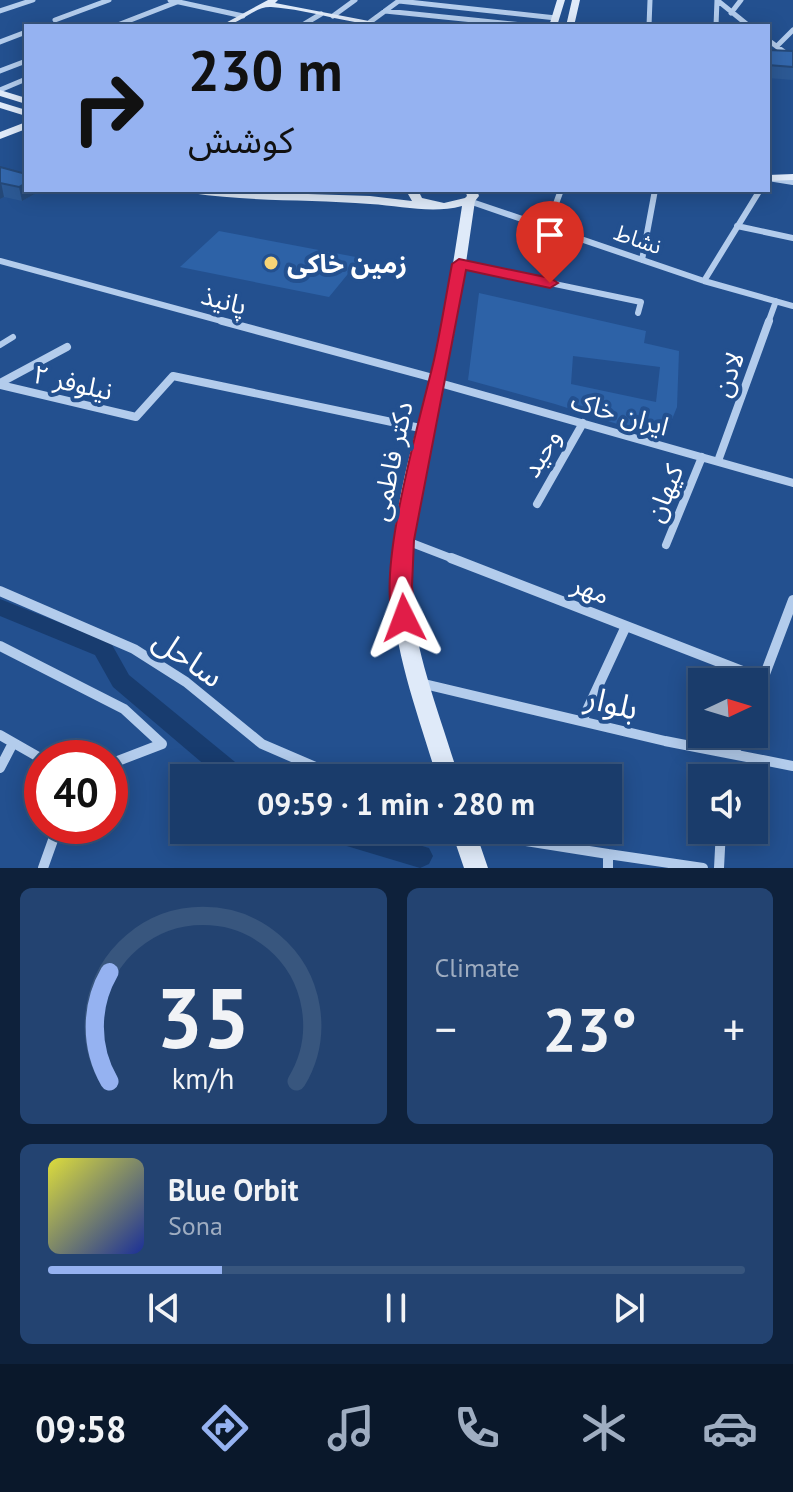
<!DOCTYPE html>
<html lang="en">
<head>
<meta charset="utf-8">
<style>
	:root { --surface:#1a3c6b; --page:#234371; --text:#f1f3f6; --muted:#9fadc1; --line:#38567e; --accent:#95b2f1 }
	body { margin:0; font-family:"PT Sans","Noto Sans Arabic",sans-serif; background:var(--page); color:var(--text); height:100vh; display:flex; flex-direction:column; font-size:30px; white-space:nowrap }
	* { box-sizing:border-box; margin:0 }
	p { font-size:26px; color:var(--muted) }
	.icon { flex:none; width:44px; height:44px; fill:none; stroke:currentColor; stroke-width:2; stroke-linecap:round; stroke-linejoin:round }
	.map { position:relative; height:868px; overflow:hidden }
	.details { display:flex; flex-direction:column; gap:20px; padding:20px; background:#0e213b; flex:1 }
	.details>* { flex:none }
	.banner { position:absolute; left:24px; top:24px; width:746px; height:168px; border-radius:0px; box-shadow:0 4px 20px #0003,0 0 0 2px var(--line); background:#95b2f1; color:#111; overflow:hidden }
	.needle { width:52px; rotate:86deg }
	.tools { position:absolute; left:688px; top:668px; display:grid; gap:16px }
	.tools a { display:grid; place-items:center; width:80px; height:80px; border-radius:0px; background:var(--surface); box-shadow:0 4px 20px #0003,0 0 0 2px var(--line); font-size:40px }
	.speed { position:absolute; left:24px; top:740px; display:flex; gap:16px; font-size:40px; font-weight:700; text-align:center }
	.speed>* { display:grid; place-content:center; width:104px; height:104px; border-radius:50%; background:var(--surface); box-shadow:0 4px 20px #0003,0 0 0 2px var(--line); line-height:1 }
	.speed .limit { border:12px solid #d22; background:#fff; color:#111 }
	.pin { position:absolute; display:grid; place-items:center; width:68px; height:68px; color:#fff; margin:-82px -34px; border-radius:50% 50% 50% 0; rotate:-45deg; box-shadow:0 0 8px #0007 }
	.pin .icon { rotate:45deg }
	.me { position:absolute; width:88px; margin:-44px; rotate:357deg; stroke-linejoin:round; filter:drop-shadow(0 0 6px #0008) }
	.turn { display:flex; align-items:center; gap:28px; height:168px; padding:0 32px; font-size:36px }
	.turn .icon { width:104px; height:104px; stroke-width:2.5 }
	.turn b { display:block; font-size:56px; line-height:68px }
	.big { font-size:60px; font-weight:600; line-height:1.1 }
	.details .tile { flex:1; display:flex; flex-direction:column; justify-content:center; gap:12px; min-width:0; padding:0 28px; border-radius:12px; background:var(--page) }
	.details .dial { align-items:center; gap:0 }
	.dial svg { height:208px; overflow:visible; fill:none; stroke:var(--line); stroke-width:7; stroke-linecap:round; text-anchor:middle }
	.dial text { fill:var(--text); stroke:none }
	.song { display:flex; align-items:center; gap:24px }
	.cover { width:96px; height:96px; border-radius:12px; background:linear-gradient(135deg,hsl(60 70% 55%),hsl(230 70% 35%)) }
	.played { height:8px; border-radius:4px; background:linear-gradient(90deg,var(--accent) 25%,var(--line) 25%) }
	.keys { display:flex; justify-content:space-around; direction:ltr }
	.heat { display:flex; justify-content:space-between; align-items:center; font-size:44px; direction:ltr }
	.details .tiles { flex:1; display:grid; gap:20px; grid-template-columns:1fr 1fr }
	.tile:last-child { grid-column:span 2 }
	.trip { position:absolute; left:170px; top:764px; width:452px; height:80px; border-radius:0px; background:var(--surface); box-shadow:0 4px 20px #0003,0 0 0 2px var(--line); font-weight:600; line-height:80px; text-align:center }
	.dock { display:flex; height:128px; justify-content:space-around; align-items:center; background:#0a182b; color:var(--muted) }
	.dock .icon { width:56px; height:56px }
	.dock .selected { color:var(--accent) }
	.dock b { font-size:36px; color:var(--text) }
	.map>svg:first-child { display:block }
	.green { fill:#2d62a7; fill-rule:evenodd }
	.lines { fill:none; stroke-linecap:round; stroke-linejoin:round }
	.canal { fill:#183c6f; fill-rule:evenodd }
	.lane { stroke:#b3ccec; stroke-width:6 }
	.street-far3 { stroke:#b3ccec; stroke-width:5 }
	.street-far2 { stroke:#b3ccec; stroke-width:6 }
	.street-far1 { stroke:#b3ccec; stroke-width:8 }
	.street { stroke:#b3ccec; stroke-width:10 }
	.secondary { fill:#dfeaf9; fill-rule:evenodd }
	.wall { fill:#2c5994 }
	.shaded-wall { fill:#244878 }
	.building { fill:#3367ac; stroke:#244878; stroke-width:2 }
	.route { fill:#e11d48; stroke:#92132f; stroke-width:2 }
	.poi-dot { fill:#f7d476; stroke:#23508f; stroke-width:3 }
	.labels { text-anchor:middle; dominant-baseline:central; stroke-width:8; stroke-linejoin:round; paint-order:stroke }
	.far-street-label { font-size:22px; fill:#fff; stroke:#23508f }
	.poi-label { font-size:26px; font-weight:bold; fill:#fff; stroke:#23508f; text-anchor:start }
	.street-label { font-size:26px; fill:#fff; stroke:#23508f }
	.near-street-label { font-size:32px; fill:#fff; stroke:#23508f }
</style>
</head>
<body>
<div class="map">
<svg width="793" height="868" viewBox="0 0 793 868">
	<rect width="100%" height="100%" fill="#23508f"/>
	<path class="green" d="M219,231L361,258L329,297L180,267Z
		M479,293L646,331L644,343L679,351L677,407L664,439L555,404L468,380ZM573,356L660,367L656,402L571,384Z"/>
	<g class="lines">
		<path class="canal" d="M0,599L111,643L129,675L246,771L249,778H220L113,687L95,655L0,616Z
			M316,830H369L429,848L433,856L429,864L420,868L320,838Z"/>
		<path class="lane" d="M0,345L13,337"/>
		<path class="street-far3" d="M170,0L243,16
			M717,0L749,26
			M399,1L556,18
			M0,11L33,0
			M385,11L532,26
			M731,13L741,0
			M333,16L355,0
			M55,20L109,0
			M370,22L400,0
			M115,26L177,2
			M301,26L321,14
			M649,26L650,0
			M716,26L717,0
			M768,40L791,57
			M0,42L26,32
			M777,46L793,30
			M0,71L26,61
			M0,90L26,79"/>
		<path class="street-far2" d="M768,178L793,182
			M469,201L704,281L793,306
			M737,226L793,238
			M547,228L561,190
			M642,260L655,190
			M0,261L229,323
			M459,264L641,302L638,313
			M704,281L760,190
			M768,323L776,301"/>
		<path class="street-far1" d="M222,321L437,379
			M436,382L793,483
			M0,383L67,347
			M0,385L136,417L173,376L425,429
			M718,461L769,321
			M537,504L583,423
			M404,540L456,560
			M666,545L702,457"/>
		<path class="street" d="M451,558L763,679
			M0,591L134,649L186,682L262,744L341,778
			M0,646L124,709L162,744L110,764
			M420,683L665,741L793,766
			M754,703L793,600
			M582,721L626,626
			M0,735L42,759
			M734,754L742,734
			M0,768L13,743
			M468,832L608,854V868
			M608,854L703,868
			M43,868L58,826
			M719,868L721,830"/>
		<path class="secondary" d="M268,0H278L275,3L395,26C353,26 313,10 271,7C254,6 239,26 220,26Z
			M557,0H565L557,26H549Z
			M572,0H580L574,26H566Z
			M0,90L26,98V104L0,96Z
			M0,102L26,110V116L0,108Z
			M26,122V129L0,139V132Z
			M793,174V180L768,181V175Z
			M185,190L370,196L412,201L408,194L410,190H422L420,194L422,198L444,203L465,198L467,196L465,190H477L479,196L475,201C467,255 460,310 448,363C432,437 406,513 410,590C415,655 441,717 459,778H437C419,716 394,654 392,589C389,511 416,436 434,362C446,311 454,258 462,206C432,214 402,206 370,204C310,199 251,202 191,193Z
			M451,830H475L488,868H464Z"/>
	</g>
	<path class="wall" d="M768,50L793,51V80L768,78Z
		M0,167L40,191L22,201L4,197L0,199Z"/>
	<path class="shaded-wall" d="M1,182L4,197L0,199V183Z
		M26,183V190H40V191L22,201L19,187Z"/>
	<path class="building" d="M768,50L793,51V67L768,65Z
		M0,167L26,174V183L19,187L0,183Z"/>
	<path class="route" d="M459,259L550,278L558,283L550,288L466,270L414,540L412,586L415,618L412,624H396C372,582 422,412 434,360C441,328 446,296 452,264Z"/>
	<circle class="poi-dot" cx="271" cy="263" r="8"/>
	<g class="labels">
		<g class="far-street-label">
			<text transform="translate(638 239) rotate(19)">نشاط</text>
		</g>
		<g class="poi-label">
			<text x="287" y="263">زمین خاکی</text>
		</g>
		<g class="street-label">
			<text transform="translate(224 300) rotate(15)">پانیذ</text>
			<text transform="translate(728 374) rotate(-70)">لادن</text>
			<text transform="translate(73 382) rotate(13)">نیلوفر ۲</text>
			<text transform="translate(620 413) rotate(16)">ایران خاک</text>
			<text transform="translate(541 453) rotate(-60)">وحید</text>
			<text transform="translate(391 461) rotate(-78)">دکتر فاطمی</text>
			<text transform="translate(664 493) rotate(-68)">کیهان</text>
			<text transform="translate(591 589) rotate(21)">مهر</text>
		</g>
		<g class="near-street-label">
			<text transform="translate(189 657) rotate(35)">ساحل</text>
			<text transform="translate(612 702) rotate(14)">بلوار</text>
		</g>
	</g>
</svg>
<div class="tools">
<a><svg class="needle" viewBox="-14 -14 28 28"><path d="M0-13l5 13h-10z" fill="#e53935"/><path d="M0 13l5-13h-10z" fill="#9fadc1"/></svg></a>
<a><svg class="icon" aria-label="sound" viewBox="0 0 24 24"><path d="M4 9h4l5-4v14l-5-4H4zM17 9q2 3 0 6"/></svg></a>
</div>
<div class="speed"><div class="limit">40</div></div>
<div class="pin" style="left:550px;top:283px;background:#d93025"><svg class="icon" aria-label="arrive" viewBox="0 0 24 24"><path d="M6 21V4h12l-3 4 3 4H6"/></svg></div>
<svg class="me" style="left:404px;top:618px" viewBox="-20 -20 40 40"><path d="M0-17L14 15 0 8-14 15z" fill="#e11d48" stroke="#fff" stroke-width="4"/></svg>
<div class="trip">09:59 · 1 min · 280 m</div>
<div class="banner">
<div class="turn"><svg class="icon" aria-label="right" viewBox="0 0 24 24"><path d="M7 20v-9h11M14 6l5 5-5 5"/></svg><div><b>230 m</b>کوشش</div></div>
</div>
</div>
<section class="details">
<div class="tiles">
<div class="tile dial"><svg viewBox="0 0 100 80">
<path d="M14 69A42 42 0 1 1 86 69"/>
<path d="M14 69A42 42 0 0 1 14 27" stroke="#95b2f1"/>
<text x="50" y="56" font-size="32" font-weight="700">35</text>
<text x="50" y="72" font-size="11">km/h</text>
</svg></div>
<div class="tile"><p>Climate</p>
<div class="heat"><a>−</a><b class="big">23°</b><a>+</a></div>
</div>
<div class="tile">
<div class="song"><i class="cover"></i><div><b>Blue Orbit</b><p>Sona</p></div></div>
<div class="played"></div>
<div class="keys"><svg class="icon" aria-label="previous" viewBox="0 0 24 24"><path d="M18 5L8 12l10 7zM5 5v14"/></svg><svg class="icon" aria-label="pause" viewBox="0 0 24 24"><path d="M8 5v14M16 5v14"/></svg><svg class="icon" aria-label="next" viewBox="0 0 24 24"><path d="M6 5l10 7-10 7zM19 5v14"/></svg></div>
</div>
</div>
</section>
<nav class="dock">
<b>09:58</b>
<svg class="icon selected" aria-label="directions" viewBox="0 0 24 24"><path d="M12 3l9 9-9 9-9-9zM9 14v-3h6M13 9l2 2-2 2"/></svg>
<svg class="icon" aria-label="music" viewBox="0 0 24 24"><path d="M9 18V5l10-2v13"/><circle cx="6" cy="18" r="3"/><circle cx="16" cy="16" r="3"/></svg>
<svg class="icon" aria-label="phone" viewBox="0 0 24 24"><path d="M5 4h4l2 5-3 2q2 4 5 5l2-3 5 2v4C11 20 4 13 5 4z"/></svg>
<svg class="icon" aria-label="climate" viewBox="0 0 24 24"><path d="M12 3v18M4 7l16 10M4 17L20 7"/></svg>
<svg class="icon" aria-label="car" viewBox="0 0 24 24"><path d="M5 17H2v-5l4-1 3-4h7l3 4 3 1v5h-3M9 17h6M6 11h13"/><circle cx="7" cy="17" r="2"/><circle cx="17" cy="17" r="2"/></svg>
</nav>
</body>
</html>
